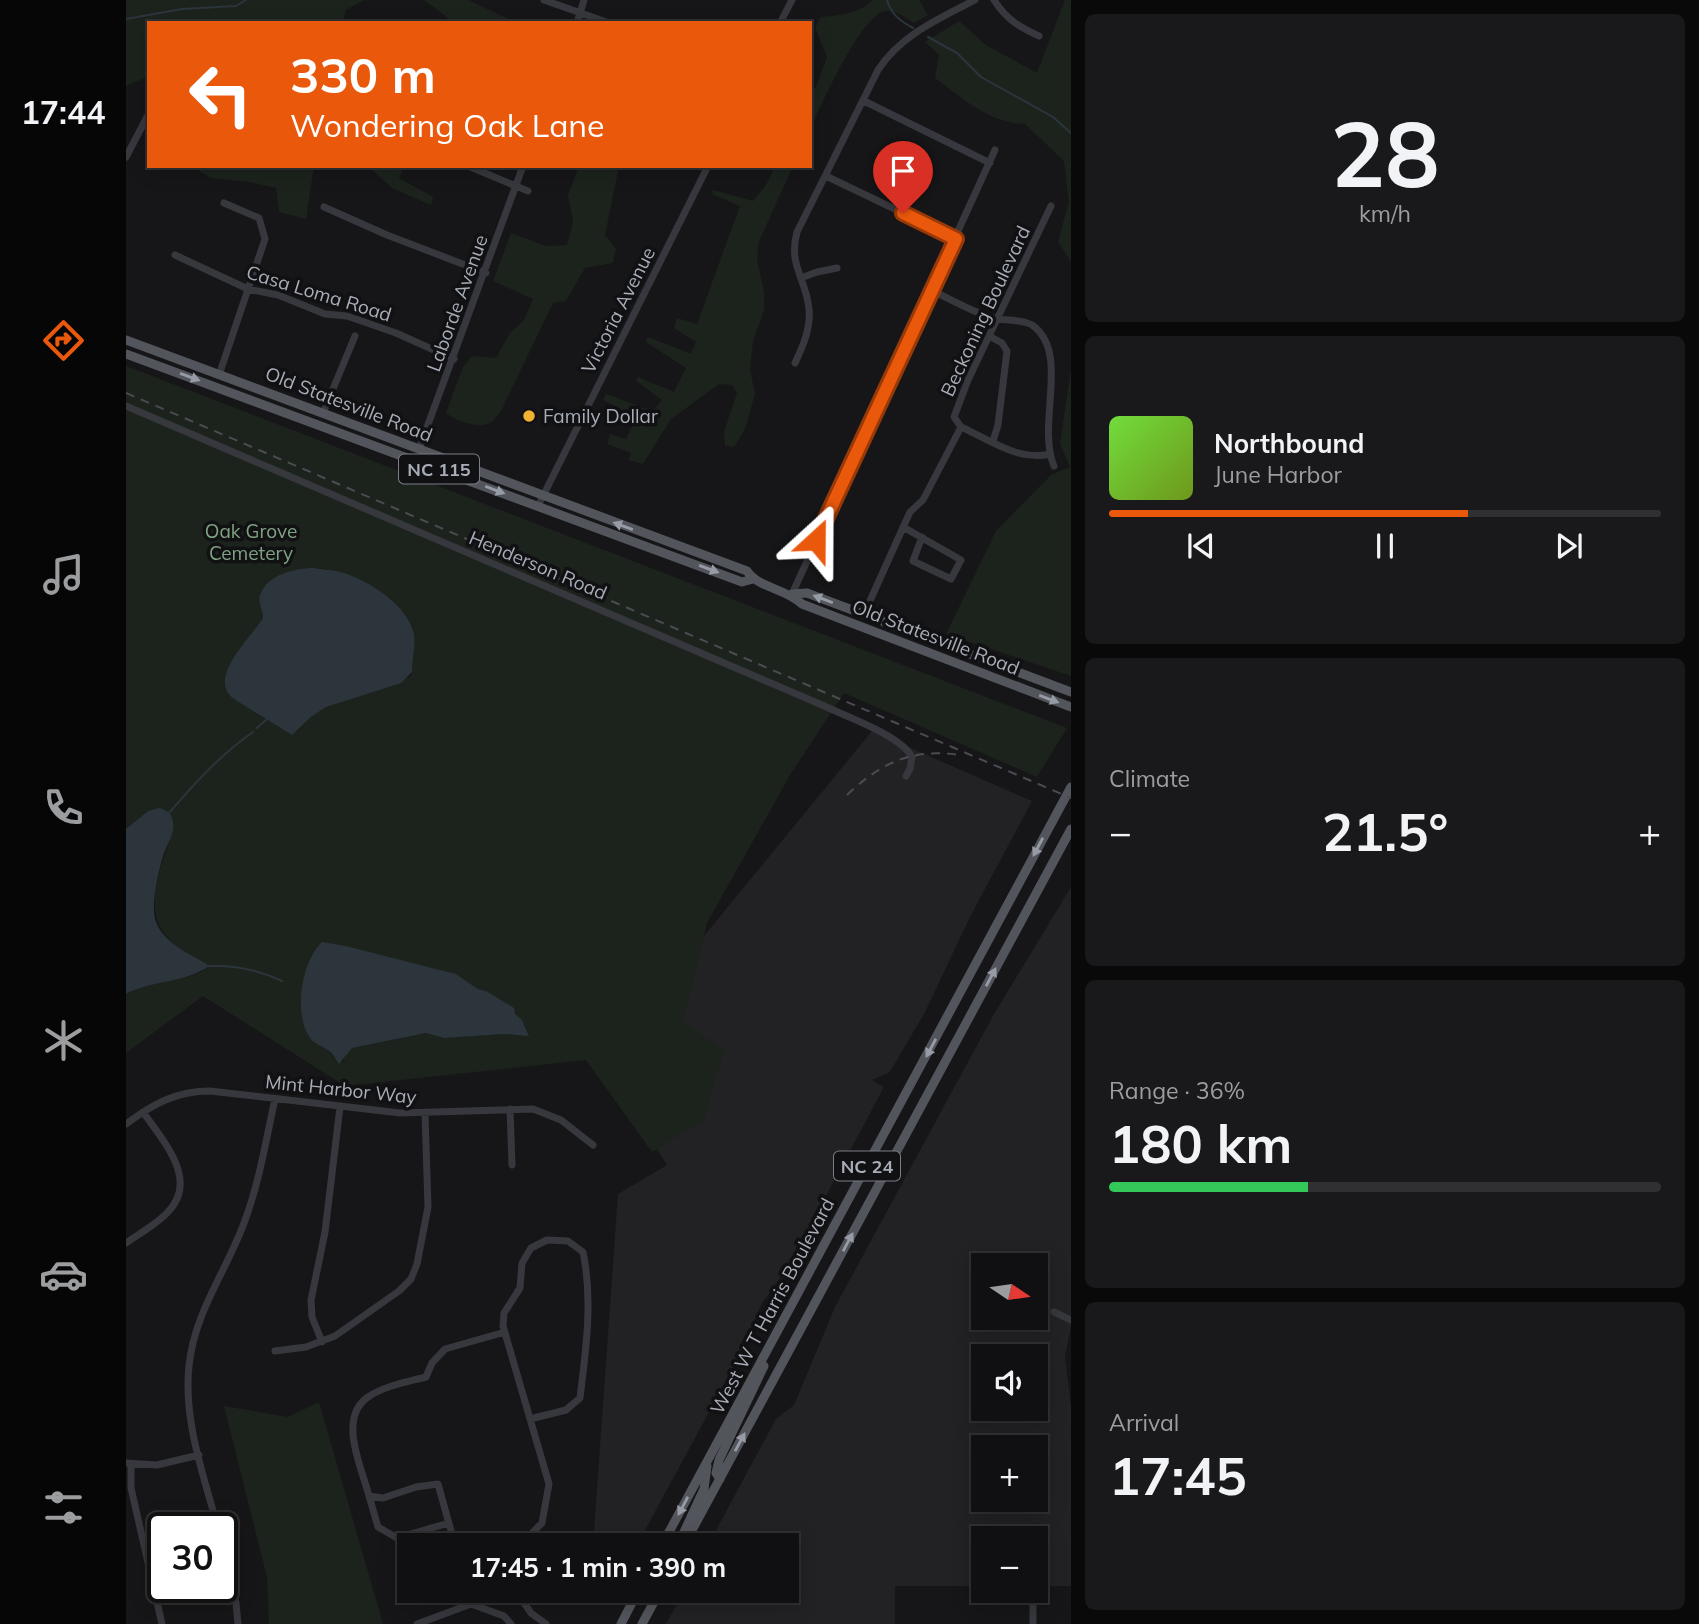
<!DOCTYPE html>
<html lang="en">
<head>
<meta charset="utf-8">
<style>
	:root { --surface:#101012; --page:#19191b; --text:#f1f3f6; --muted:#9c9d9f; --line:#303032; --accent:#ea580c }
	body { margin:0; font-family:Mulish,sans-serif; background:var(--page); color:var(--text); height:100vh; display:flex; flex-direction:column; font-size:26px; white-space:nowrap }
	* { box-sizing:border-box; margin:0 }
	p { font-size:23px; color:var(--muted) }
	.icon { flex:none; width:38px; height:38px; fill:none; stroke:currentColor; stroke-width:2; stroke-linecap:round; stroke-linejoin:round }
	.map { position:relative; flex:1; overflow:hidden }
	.side { display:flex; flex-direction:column; gap:14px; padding:14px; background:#09090a; width:628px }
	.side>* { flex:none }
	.banner { position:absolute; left:21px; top:21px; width:665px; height:147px; border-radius:0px; box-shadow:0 4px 18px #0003,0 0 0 2px var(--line); background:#ea580c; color:#fff; overflow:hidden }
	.needle { width:46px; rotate:103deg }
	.fabs { position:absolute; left:845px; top:1253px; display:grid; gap:14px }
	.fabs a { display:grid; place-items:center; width:77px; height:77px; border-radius:0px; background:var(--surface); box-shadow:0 4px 18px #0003,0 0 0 2px var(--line); font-size:35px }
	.speed { position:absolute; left:21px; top:1512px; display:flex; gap:14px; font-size:35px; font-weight:700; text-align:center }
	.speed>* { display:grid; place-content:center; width:91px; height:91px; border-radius:50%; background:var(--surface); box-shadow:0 4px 18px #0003,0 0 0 2px var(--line); line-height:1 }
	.speed .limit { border:4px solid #111; border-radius:10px; background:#fff; color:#111 }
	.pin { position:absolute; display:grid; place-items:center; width:60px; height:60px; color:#fff; margin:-72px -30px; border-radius:50% 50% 50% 0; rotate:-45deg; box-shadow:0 0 7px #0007 }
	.pin .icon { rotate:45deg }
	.me { position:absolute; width:77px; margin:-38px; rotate:24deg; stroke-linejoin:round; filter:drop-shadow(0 0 5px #0008) }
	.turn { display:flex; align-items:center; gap:24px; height:147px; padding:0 28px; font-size:32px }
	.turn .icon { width:91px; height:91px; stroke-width:2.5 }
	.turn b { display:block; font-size:49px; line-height:60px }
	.big { font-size:52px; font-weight:700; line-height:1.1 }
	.side .tile { flex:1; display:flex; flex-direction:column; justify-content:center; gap:10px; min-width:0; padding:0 24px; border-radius:10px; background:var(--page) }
	.side .dial { align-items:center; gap:0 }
	.dial b { font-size:91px; line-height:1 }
	.song { display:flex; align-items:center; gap:21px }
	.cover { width:84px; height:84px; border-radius:10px; background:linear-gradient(135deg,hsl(100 70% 55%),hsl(80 70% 35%)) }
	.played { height:7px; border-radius:4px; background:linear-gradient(90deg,var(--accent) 65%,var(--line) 65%) }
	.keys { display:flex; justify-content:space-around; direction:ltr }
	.heat { display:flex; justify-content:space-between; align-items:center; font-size:38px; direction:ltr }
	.charge { height:10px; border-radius:5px; background:linear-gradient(90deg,#34c759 36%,var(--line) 0) }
	.trip { position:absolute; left:271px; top:1533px; width:402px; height:70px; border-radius:0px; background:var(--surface); box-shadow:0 4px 18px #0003,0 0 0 2px var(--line); font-weight:700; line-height:70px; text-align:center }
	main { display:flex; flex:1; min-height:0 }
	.tab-bar { display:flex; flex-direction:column; width:126px; justify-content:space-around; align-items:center; background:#060607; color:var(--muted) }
	.tab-bar .icon { width:49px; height:49px }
	.tab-bar .selected { color:var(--accent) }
	.tab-bar b { font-size:32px; color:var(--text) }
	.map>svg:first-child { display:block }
	.built { fill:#222225; fill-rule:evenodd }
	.green { fill:#1c231d; fill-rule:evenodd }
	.water { fill:#2c353c }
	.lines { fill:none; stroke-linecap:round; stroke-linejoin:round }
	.stream { stroke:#2c353c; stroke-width:2 }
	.minor { stroke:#37383d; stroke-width:7 }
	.major { stroke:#53555c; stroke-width:9 }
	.rail { stroke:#4a4c52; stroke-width:2; stroke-dasharray:9 7; stroke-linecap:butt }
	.oneway { fill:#979ba6 }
	.route-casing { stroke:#983908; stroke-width:18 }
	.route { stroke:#ea580c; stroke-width:12 }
	.poi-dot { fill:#f2b134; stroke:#111113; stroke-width:2.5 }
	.labels { text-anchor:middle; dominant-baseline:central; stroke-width:7; stroke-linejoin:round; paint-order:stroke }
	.shield { fill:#111113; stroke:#7b7e86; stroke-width:2 }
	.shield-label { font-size:18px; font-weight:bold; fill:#a8adb8 }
	.street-label { font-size:19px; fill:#a8adb8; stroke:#111113 }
	.poi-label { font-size:19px; fill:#a8adb8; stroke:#111113; text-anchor:start }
	.park-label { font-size:19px; fill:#7fa381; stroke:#111113 }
</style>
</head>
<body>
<main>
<nav class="tab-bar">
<b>17:44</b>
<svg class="icon selected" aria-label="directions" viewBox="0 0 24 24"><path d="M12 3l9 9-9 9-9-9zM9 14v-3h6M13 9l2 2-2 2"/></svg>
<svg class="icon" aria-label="music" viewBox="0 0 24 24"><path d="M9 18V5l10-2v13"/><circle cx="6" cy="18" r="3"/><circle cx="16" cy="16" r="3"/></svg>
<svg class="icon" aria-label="phone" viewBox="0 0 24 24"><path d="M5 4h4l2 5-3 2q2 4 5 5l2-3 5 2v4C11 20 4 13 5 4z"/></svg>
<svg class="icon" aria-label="climate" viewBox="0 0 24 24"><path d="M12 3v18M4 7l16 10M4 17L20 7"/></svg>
<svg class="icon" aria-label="car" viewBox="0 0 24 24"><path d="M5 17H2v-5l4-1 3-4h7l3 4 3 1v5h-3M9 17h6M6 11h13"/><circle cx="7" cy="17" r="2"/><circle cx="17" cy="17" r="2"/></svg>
<svg class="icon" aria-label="filters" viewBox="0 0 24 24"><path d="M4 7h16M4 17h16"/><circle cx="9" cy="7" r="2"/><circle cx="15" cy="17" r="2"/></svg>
</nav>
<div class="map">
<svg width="945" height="1624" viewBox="0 0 945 1624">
	<rect width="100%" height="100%" fill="#161618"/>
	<path class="built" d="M746,731L906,801L845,915L799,1012L764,1072L746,1080L758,1087L662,1267L636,1303L614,1355L511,1545H467L492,1194L541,1165L474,1063Z
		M945,887V1326L939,1357L945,1408V1586H910V1538H858L857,1586H769V1624H540L558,1591H662V1545H582L650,1419L668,1405L709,1307L868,1014ZM858,1265H910V1318H858ZM858,1356H910V1409H858ZM858,1447H910V1500H858Z"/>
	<path class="green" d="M0,0H238L220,10L217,23H23V76L0,86Z
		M298,0H342L391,23H325L326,21Z
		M746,0H793L802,15L788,23C780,18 769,9 759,11C733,17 696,105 684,129V91L690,87L701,57L689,27L695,17C713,15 734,14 746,0Z
		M939,0H945V261L932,242L943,201L938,161L899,124C863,123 836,98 809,78L813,55L799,42L833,21L860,45L911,73Z
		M65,166H188L180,219L153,212L150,188L124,182L85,178Z
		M246,166H278L273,178L307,197L305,205L266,188L245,169Z
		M453,166H493L479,235L490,249L487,263L459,268L440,301L427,303L375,411C372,415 368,421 364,423C352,429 330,421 320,413L337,367L346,356L370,358L384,333L398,320L407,299L367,281L385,233L420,246L441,245L447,222L442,195Z
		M649,166H667L633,241L631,259L638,292V310L627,341L624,370L629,394L619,429L608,447L599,446L598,432L611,393L606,385L593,384L545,419L517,464L503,460L505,453L481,444L484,434L500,439L511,417L477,400L480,394L527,411L536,400L510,381L512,377L548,392L560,368L520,342L522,337L565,354L570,342L548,328L551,318L571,324L614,206L586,194L587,190L627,201L640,185Z
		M0,366L941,728L911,777L718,693L664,775L581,923L557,1022L598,1050L578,1120L526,1152L460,1060L219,1086L77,996L0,1053V994C24,981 52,981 77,971L74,960C37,941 23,924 31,883C34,868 38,854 44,841L22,811L0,829ZM184,568C218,568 281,596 288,634C290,645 286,660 286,672L285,676L200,707L185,717L166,735L132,714L127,633L137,618L135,607ZM197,943L220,946L330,974L352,989L360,991L396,1020L403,1035L379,1034L318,1038L300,1033L226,1048L220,1053L217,1062L209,1059C203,1047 187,1046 181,1033C169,1009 189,967 197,943Z
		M945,369V676L820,634L870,531L925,475L944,467L934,444Z
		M193,1402L257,1624H143L141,1577L98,1406L162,1417Z"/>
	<path class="water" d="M189,568C199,570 210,570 221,574C245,583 282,605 288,634C290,645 286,660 286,672L275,683L200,707L185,717L166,735L108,699C80,679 124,639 137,618C137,610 132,603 134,595C141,574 170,568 189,568Z
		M33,808C41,810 46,814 47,822C49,833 42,843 38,853C33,869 24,906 30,922C39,945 65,953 83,966C59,983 26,980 0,994V829L22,811Z
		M196,942L220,946L330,974L352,989L360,991L388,1008L389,1014L396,1020L403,1036L379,1034L318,1038L300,1033L226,1048L213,1064C211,1061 209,1058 207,1055C200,1046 188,1046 182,1035C168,1010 176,961 196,942Z"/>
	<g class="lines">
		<path class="stream" d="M761,0C765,14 774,21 787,28
			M0,19L56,9L110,6L120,0
			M802,37L831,53L855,77L927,117L945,133
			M131,728L141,719
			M43,813C69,783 94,755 127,732
			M83,966C109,965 133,970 156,981"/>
		<path class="minor" d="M418,0L483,23
			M868,0C880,19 893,27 913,36
			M451,23L458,0
			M654,23L666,0
			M738,101L864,163
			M0,157L21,117
			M342,166L402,191
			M700,176L829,238
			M198,207L261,235L360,273
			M49,255L122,289L152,295L199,314L221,316L270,333L328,359
			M675,278L691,272L711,268
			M805,290C824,299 844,311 864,317C878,322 893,318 906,325C945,352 910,423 928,466
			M865,337L876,343L881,351L872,425L867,441
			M669,363C677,346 685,328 683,309C680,278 662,266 671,232L752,70C775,35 812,19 849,0
			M93,375L139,239L133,218L98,203
			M0,406L696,705C719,716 774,735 786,757L784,769L780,776
			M197,413L229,336
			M835,427C862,439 893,462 924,454
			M293,449L397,166
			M412,506L582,166
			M777,527L835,560L825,579L787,561L796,537
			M666,594L869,150
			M738,614L784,512L797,500L835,427L828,417L842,380L925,206
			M384,1109L386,1165
			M0,1124C27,1104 50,1091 84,1091L274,1113L407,1109L435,1120L467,1145
			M0,1243C13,1234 29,1225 40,1214C75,1181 37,1141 17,1112
			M928,1312L945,1320
			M196,1342L186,1317L185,1300L199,1232L214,1107
			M149,1351L180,1347L209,1336L273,1291L285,1279L291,1264L302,1207L299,1113
			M0,1463L31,1465L73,1455
			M5,1464V1488L36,1624
			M243,1496L252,1527L271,1538L323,1523
			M92,1528C78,1477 57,1420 63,1366C68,1313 100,1272 118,1223C133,1184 140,1140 149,1099
			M329,1545L312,1484L290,1487L257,1498L243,1496C236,1468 211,1418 242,1397C258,1386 281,1382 300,1377L306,1363L319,1349L379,1332
			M394,1545L416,1523L423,1484L377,1326L378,1313L394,1288L396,1263L405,1248L421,1240L442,1241L457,1252C467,1299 460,1350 454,1398L440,1410L404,1419
			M96,1546L110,1603L112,1624
			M342,1591L345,1604
			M390,1591L405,1613L420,1624
			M291,1624L345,1604L378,1616L385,1624
			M907,1624V1592"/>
		<path class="major" d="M0,340L621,571C632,588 659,588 676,604L945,707
			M0,354L616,582L627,579
			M666,594L681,593L945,692
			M594,1479L590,1473L593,1460L638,1366
			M536,1545L945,787
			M552,1545L578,1489L581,1466
			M558,1545L945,829
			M495,1624L512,1591
			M516,1624L534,1591"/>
		<path class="rail" d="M0,393L945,798
			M721,795C755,763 785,748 834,755"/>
	</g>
	<defs><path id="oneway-solid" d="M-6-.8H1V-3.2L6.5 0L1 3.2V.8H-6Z" transform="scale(1.75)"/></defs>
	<g class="oneway">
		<use href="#oneway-solid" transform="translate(64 377) rotate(20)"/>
		<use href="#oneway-solid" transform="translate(369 490) rotate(21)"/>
		<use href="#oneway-solid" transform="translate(497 526) rotate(-160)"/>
		<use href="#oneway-solid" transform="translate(583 569) rotate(20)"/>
		<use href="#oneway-solid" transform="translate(697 599) rotate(-159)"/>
		<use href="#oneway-solid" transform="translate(923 699) rotate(21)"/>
		<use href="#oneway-solid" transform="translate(912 847) rotate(118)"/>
		<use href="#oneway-solid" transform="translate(865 977) rotate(-62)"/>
		<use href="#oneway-solid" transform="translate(805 1048) rotate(118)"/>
		<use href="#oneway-solid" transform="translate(722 1242) rotate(-62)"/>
		<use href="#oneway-solid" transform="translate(614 1442) rotate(-62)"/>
		<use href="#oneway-solid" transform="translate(557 1506) rotate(118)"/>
	</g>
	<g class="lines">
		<g class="route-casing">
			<path id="route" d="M690,540L830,239L777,213"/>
		</g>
		<use href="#route" class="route"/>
	</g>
	<circle class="poi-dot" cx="403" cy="416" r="7"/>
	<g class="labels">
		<g class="shield">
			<rect x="273" y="454.5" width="80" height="29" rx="5"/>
			<rect x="708" y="1151.5" width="66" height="29" rx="5"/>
		</g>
		<g class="shield-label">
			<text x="313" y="469">NC 115</text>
			<text x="741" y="1166">NC 24</text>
		</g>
		<g class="street-label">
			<text transform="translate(193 293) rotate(17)">Casa Loma Road</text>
			<text transform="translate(331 303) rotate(-70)">Laborde Avenue</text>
			<text transform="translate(492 310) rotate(-63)">Victoria Avenue</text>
			<text transform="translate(859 311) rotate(-65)">Beckoning Boulevard</text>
			<text transform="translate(223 404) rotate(21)">Old Statesville Road</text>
			<text transform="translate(412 565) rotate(23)">Henderson Road</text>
			<text transform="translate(810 637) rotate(21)">Old Statesville Road</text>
			<text transform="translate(215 1089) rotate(6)">Mint Harbor Way</text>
			<text transform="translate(646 1306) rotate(-62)">West W T Harris Boulevard</text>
		</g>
		<g class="poi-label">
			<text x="417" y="416">Family Dollar</text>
		</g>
		<g class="park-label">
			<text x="125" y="531">Oak Grove<tspan x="125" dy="22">Cemetery</tspan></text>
		</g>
	</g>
</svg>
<div class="fabs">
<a><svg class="needle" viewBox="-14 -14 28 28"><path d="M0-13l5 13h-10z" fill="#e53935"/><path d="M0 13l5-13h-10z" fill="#9c9d9f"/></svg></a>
<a><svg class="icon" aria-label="sound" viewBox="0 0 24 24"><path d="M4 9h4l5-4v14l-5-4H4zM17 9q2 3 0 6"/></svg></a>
<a>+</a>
<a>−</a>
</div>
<div class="speed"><div class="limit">30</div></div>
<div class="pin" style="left:777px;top:213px;background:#d93025"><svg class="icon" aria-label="arrive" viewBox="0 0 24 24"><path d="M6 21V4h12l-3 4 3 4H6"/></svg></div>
<svg class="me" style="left:690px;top:540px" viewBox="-20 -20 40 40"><path d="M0-17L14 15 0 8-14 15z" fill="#ea580c" stroke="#fff" stroke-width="4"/></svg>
<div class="trip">17:45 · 1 min · 390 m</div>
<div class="banner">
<div class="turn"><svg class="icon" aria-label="left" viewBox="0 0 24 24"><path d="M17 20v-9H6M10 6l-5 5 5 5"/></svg><div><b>330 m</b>Wondering Oak Lane</div></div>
</div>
</div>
<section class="side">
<div class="tile dial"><b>28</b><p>km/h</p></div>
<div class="tile">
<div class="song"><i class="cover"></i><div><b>Northbound</b><p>June Harbor</p></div></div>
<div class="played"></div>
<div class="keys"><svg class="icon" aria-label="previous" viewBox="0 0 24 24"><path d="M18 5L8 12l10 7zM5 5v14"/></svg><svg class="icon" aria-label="pause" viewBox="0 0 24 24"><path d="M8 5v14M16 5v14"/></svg><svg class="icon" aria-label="next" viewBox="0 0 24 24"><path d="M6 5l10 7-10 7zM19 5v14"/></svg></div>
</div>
<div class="tile"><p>Climate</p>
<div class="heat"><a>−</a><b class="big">21.5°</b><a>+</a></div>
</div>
<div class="tile"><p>Range · 36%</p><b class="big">180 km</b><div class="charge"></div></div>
<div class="tile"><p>Arrival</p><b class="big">17:45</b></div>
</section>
</main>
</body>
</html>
